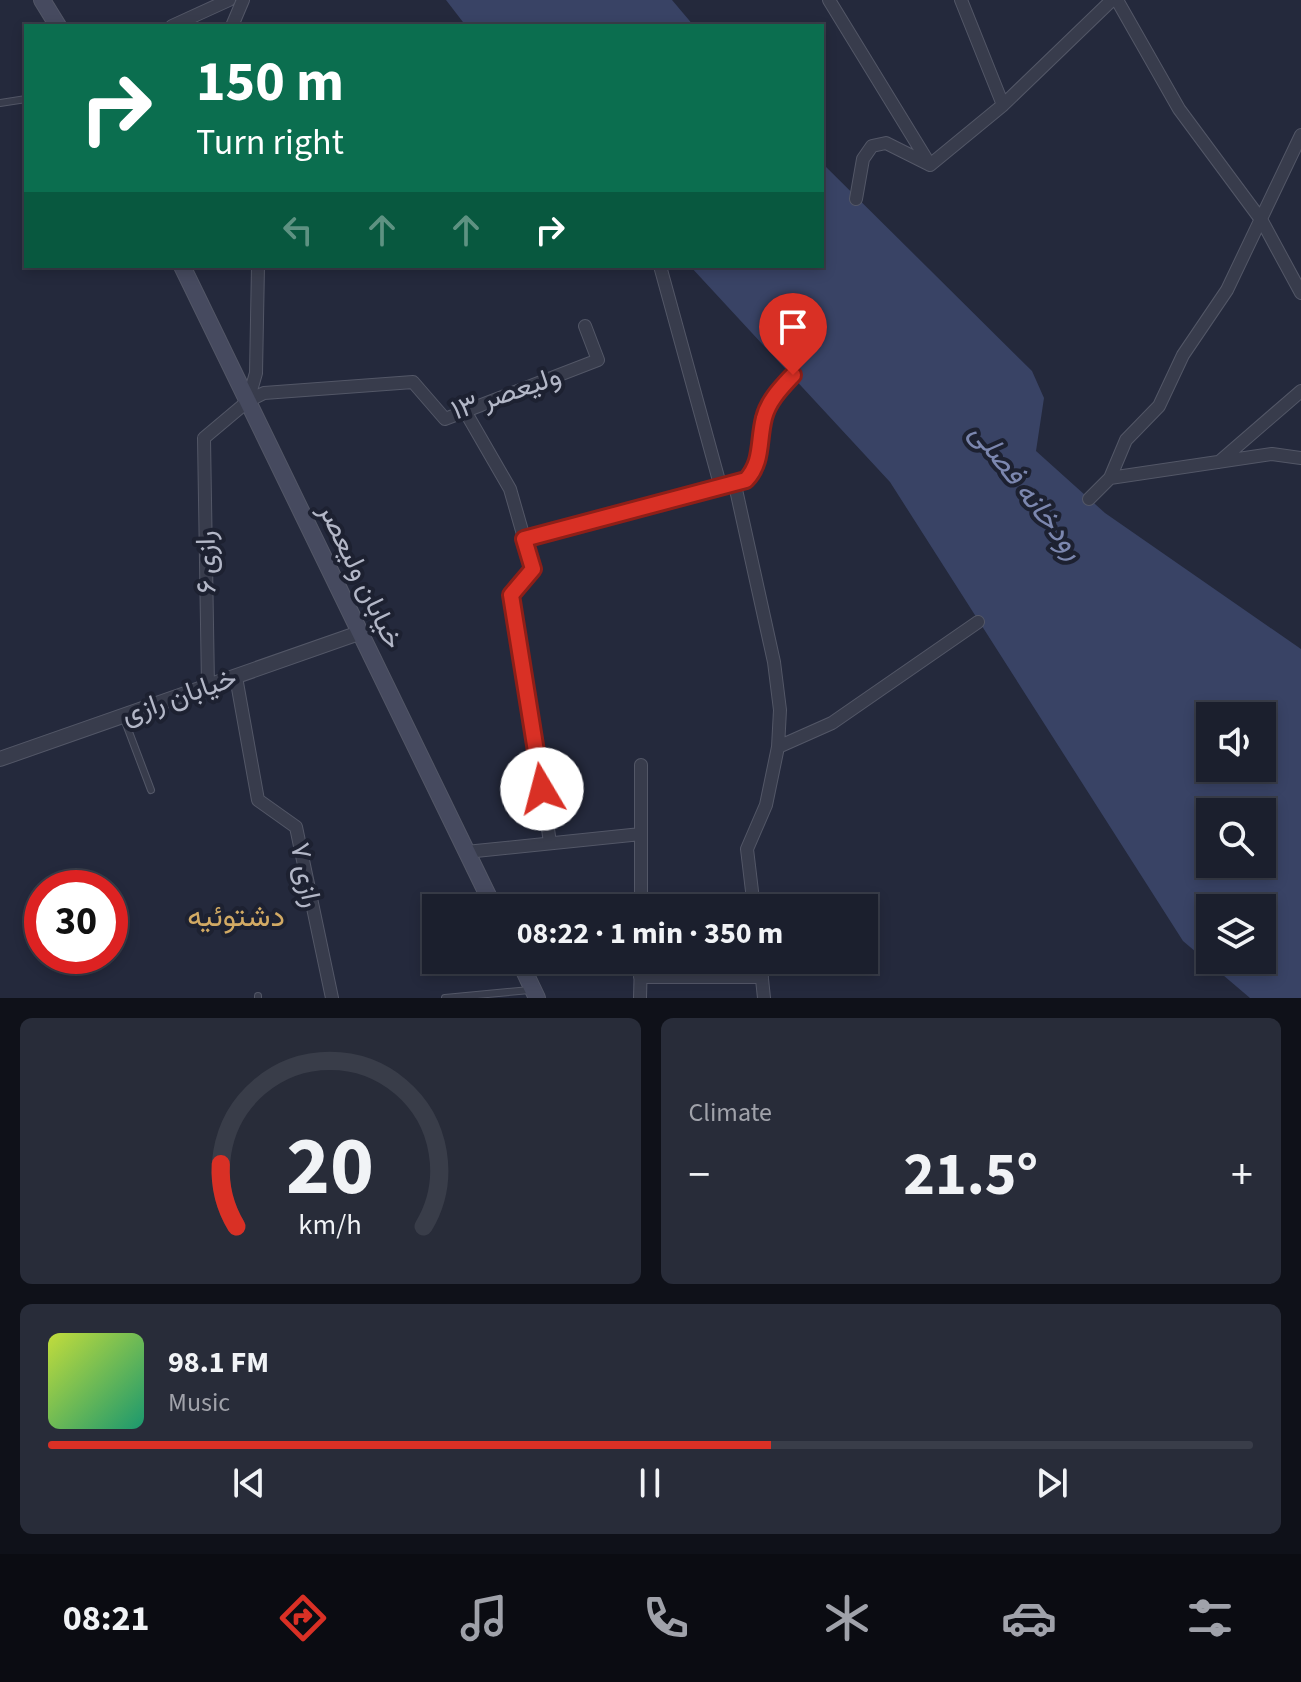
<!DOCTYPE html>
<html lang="en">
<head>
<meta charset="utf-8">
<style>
	:root { --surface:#1b1f2d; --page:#282c39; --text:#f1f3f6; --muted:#a0a2aa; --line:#393d49; --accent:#d93025 }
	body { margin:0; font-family:"Source Sans 3",Vazirmatn,sans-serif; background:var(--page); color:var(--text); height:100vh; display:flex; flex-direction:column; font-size:30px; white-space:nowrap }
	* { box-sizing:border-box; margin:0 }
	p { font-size:26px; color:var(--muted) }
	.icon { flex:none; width:44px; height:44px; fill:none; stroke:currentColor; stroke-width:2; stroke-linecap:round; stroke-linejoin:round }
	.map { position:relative; height:998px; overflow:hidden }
	.panel { display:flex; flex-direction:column; gap:20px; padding:20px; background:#0f1119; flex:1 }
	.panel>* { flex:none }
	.hud { position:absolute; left:24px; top:24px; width:800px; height:244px; border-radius:0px; box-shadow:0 4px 12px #0003,0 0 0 2px var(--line); background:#0b6e4f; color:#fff; overflow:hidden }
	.tools { position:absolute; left:1196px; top:702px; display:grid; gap:16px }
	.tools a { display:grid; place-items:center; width:80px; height:80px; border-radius:0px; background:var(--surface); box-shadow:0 4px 12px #0003,0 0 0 2px var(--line); font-size:40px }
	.speed { position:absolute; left:24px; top:870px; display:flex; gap:16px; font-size:40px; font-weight:700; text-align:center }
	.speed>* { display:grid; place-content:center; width:104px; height:104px; border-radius:50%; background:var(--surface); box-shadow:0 4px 12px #0003,0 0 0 2px var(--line); line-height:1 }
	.speed .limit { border:12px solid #d22; background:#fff; color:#111 }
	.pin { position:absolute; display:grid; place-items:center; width:68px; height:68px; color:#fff; margin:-82px -34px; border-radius:50% 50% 50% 0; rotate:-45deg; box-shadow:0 0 8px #0007 }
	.pin .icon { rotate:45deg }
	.me { position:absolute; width:88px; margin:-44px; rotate:352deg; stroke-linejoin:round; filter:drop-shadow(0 0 6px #0008) }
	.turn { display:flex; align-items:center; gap:28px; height:168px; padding:0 40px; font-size:36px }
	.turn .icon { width:104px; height:104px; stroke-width:2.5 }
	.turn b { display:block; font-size:56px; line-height:68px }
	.lanes { display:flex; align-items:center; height:76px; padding:0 40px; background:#0003; justify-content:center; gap:40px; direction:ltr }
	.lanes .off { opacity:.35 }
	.big { font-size:60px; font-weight:700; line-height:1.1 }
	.panel .card { flex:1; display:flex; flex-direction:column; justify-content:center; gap:12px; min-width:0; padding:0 28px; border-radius:12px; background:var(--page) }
	.panel .dial { align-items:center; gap:0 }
	.dial svg { height:208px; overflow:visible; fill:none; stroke:var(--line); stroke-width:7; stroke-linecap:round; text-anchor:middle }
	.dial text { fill:var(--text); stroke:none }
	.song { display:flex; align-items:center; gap:24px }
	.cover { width:96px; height:96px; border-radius:12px; background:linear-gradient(135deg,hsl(70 70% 55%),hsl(160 70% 35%)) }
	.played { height:8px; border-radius:4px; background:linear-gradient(90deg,var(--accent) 60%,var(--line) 60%) }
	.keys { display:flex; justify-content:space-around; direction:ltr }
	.heat { display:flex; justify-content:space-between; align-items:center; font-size:44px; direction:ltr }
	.panel .tiles { flex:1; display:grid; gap:20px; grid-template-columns:1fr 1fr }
	.card:last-child { grid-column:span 2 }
	.trip { position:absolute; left:422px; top:894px; width:456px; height:80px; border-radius:0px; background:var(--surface); box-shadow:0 4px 12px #0003,0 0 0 2px var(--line); font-weight:700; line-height:80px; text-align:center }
	.tabs { display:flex; height:128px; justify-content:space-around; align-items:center; background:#0b0c12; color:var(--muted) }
	.tabs .icon { width:56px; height:56px }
	.tabs .on { color:var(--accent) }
	.tabs b { font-size:36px; color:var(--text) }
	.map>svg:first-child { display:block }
	.water { fill:#394365; fill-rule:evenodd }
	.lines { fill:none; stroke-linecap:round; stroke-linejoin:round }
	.service-casing { stroke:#535767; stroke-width:8 }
	.minor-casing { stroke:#535767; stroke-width:14 }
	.tertiary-casing { stroke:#535767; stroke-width:16 }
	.secondary-casing { stroke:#535767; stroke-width:18 }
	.service { stroke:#383c4c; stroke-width:6 }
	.minor { stroke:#383c4c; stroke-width:12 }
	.tertiary { stroke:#383c4c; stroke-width:14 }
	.secondary { stroke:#464a5f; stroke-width:16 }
	.route-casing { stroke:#8d1f18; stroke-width:20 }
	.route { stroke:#d93025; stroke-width:14 }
	.labels { text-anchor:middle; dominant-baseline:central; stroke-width:8; stroke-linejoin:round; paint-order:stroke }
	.street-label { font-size:28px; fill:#b3b7c7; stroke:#1d2131 }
	.water-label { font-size:30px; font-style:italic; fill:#7c87af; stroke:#1d2131 }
	.neighbourhood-label { font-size:30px; fill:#d2aa64; stroke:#1d2131 }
</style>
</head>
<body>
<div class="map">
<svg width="1301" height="998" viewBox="0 0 1301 998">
	<rect width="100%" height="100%" fill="#24293c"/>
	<path class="water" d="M446,0H672L694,26H466Z
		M822,163L1032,371L1044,398L1036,451L1105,513L1301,649V998H1250L1183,941L890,482L690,266H822ZM1210,716H1262V768H1210ZM1210,812H1262V864H1210ZM1210,908H1262V960H1210Z"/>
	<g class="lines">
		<g class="service-casing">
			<path id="service" d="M0,103L26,99
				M123,716L151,790
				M258,996V998
				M445,998L530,990"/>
		</g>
		<g class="minor-casing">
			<path id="minor" d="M829,0L930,165
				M961,0L1003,105
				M1117,0L1179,109L1262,221L1301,293
				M172,26L229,0
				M232,26L243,0
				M856,199L863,159L872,146L886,143L930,165L1003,105L1112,0
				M660,266L721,488
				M248,401L256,373L258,266
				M465,411L510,489L533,569L511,595L531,708L550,843
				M1219,462L1301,391
				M1110,478L1126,440L1159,406L1183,355L1227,290L1301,135
				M735,485L774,662L780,710L778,747L766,805L747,849L754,908
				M1089,499L1110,478L1272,454L1301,458
				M524,539L746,480C763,462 758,441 764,418C768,401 781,388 793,375
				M236,677L258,800L296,827L332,998
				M208,686L204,438L248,401L264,393L413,382L445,419L598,360L585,326
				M778,747L832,723L978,622
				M466,852L641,834
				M641,908V765
				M760,960L764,998
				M640,977H762
				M640,998L641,960"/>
		</g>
		<g class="tertiary-casing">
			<path id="tertiary" d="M0,759L359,633"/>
		</g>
		<g class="secondary-casing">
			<path id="secondary" d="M42,0L58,26
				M182,266L494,908
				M519,960L537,998"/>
		</g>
		<use href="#service" class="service"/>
		<use href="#minor" class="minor"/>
		<use href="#tertiary" class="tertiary"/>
		<use href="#secondary" class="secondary"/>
	</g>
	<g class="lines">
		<g class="route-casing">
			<path id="route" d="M542,789L511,595L533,569L524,539L746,480C763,462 758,441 764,418C768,401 781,388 793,375"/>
		</g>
		<use href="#route" class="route"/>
	</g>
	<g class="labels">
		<g class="street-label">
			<text transform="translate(506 393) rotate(-19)">ولیعصر ۱۳</text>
			<text transform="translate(206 562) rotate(-91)">رازی ۶</text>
			<text transform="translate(361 576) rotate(64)">خیابان ولیعصر</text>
			<text transform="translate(179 696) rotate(-19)">خیابان رازی</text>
			<text transform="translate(306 875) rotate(78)">رازی ۷</text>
		</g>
		<g class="water-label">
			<text transform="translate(1027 491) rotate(52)">رودخانه فصلی</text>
		</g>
		<g class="neighbourhood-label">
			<text x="236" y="916">دشتوئیه</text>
		</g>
	</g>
</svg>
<div class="tools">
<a><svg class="icon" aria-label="sound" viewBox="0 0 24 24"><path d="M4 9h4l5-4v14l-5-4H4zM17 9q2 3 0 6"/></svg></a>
<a><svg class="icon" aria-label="search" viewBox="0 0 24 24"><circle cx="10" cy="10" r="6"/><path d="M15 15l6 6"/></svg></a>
<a><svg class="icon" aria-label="layers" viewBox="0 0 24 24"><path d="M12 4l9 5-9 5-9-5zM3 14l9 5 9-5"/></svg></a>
</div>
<div class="speed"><div class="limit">30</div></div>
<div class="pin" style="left:793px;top:375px;background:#d93025"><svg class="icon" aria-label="arrive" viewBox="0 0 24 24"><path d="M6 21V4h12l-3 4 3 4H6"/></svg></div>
<svg class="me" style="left:542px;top:789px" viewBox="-20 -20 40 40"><circle r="19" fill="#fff"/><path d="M0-13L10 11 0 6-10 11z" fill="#d93025"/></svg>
<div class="trip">08:22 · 1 min · 350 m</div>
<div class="hud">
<div class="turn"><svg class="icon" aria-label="right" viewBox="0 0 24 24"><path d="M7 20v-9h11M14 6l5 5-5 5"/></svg><div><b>150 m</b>Turn right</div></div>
<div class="lanes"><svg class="icon off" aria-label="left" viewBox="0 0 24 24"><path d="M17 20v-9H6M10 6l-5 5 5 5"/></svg><svg class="icon off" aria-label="ahead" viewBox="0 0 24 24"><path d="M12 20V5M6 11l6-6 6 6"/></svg><svg class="icon off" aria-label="ahead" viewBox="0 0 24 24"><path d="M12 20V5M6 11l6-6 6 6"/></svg><svg class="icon" aria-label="right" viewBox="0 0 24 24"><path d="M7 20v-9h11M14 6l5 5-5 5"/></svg></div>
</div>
</div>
<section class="panel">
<div class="tiles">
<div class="card dial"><svg viewBox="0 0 100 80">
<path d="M14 69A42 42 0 1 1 86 69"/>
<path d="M14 69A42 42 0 0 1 8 45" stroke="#d93025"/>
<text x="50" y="56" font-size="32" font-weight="700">20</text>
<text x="50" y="72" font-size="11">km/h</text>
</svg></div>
<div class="card"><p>Climate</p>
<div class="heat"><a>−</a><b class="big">21.5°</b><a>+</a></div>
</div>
<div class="card">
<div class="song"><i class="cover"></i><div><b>98.1 FM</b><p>Music</p></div></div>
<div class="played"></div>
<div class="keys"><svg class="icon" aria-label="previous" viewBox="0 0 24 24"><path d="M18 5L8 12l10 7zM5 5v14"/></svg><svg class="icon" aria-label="pause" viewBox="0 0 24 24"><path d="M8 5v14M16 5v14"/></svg><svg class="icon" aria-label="next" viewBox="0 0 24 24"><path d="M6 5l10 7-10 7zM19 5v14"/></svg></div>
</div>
</div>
</section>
<nav class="tabs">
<b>08:21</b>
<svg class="icon on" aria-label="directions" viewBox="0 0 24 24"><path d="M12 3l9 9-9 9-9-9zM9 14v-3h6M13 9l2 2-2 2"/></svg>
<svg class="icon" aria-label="music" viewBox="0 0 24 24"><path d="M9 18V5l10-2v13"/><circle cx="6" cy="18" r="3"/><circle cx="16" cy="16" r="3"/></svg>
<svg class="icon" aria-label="phone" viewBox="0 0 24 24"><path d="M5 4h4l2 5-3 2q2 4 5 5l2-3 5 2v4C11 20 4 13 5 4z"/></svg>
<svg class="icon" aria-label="climate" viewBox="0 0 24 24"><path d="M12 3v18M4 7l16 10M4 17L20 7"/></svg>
<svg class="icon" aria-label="car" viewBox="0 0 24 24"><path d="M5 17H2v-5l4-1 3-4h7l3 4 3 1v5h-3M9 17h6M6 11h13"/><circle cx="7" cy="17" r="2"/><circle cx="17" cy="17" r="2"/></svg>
<svg class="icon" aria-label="filters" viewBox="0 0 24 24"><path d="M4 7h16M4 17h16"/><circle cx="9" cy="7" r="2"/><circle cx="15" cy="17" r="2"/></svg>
</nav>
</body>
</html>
